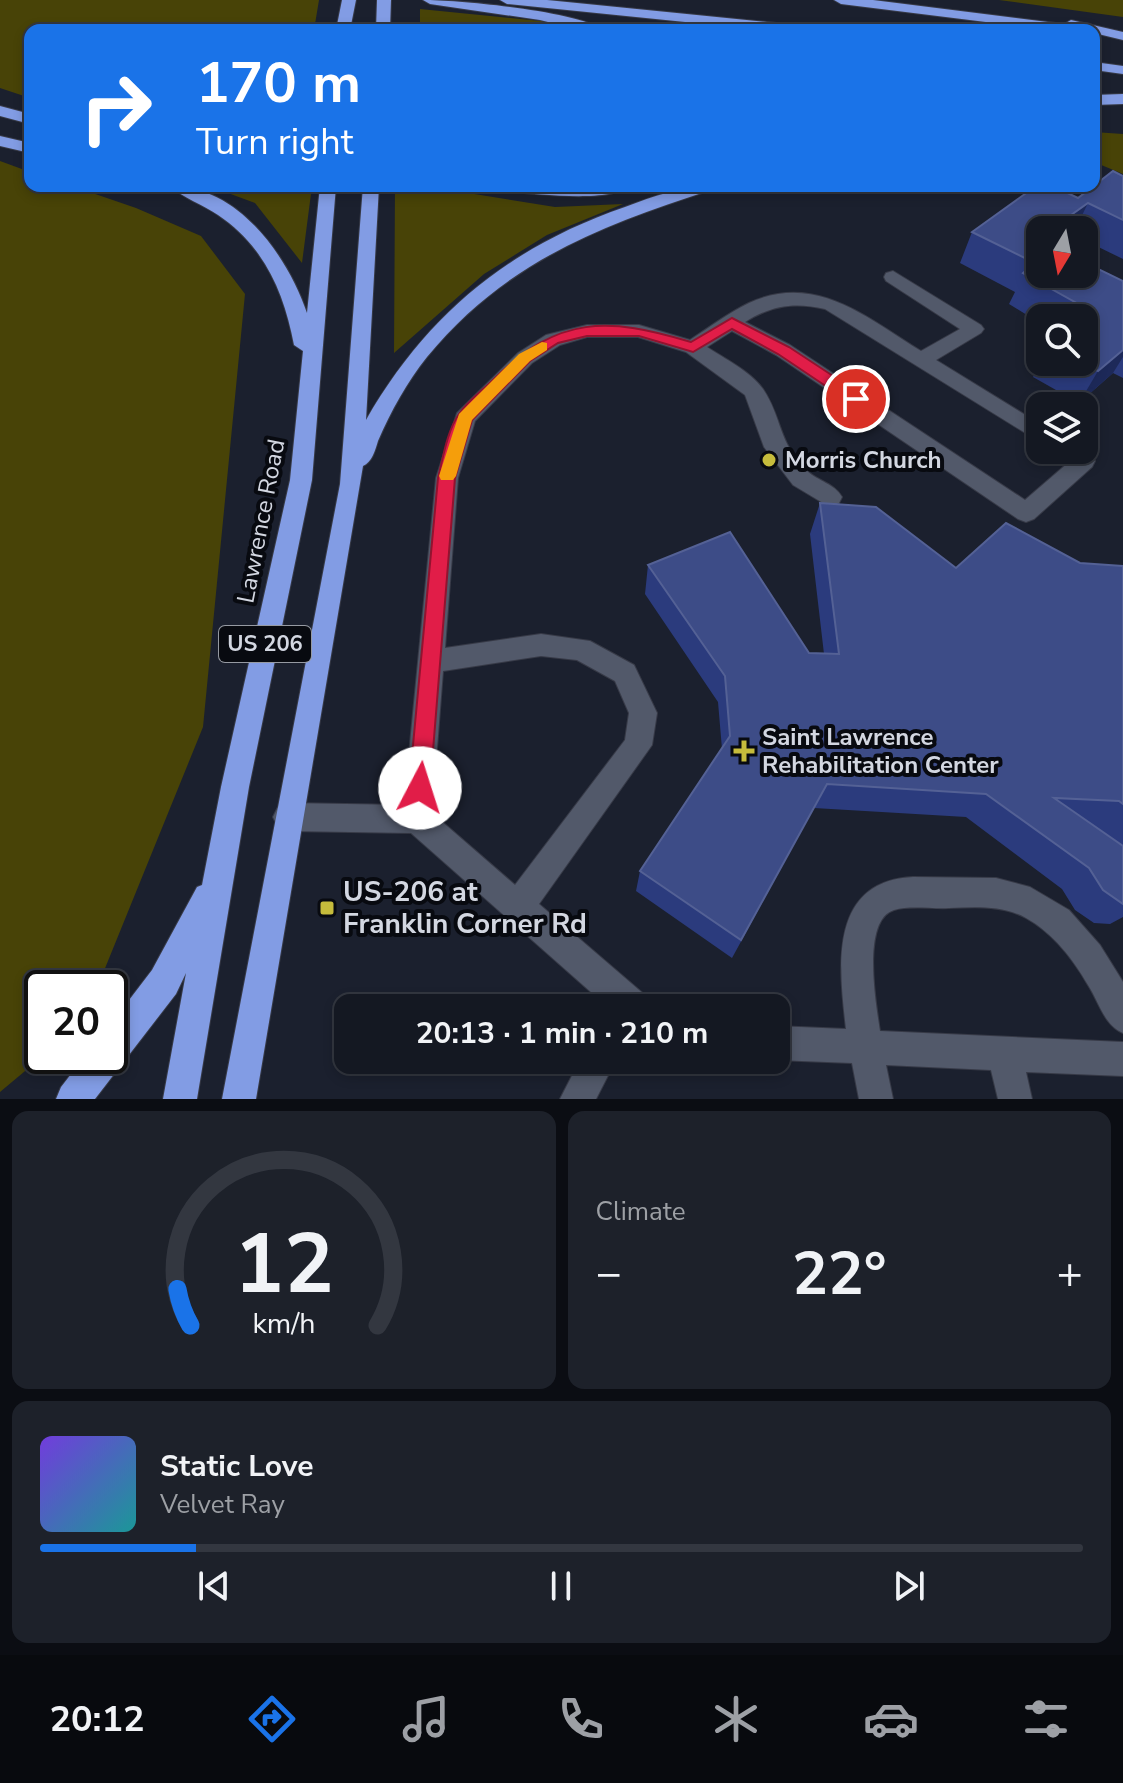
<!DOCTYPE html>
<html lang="en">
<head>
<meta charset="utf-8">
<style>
	:root { --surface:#141822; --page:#1d212a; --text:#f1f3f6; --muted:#9da0a5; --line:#333740; --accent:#1a73e8 }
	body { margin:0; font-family:"Nunito Sans",sans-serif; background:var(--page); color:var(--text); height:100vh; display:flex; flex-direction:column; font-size:30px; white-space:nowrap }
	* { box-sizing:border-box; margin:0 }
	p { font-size:26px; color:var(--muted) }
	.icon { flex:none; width:44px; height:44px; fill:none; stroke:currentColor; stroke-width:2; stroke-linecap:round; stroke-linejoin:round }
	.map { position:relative; height:1099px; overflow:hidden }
	.details { display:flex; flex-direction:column; gap:12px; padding:12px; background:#0b0d13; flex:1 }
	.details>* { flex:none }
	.banner { position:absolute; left:24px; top:24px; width:1076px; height:168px; border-radius:16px; box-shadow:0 4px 12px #0003,0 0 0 2px var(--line); background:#1a73e8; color:#fff; overflow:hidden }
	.needle { width:52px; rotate:190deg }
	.fabs { position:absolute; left:1026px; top:216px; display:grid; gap:16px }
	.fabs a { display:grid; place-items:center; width:72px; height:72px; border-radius:16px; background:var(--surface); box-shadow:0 4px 12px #0003,0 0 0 2px var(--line); font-size:40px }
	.speed { position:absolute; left:24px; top:970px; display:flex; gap:16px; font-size:40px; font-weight:700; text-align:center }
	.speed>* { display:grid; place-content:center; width:104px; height:104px; border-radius:50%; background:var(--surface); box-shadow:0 4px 12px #0003,0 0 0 2px var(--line); line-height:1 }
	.speed .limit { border:4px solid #111; border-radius:12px; background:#fff; color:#111 }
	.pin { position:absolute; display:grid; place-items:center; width:68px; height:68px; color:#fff; margin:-34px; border:4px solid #fff; border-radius:50%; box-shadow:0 2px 8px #0007 }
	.me { position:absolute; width:88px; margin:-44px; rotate:5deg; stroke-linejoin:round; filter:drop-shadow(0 0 6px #0008) }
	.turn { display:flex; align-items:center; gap:28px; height:168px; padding:0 40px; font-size:36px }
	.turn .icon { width:104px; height:104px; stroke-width:2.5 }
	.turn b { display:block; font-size:56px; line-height:68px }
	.big { font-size:60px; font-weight:700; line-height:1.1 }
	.details .widget { flex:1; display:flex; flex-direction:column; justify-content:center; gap:12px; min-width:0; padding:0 28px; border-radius:16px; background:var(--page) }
	.details .dial { align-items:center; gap:0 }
	.dial svg { height:208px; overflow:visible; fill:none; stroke:var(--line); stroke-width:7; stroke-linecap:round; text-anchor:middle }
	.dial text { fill:var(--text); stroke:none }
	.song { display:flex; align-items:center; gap:24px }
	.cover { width:96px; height:96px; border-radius:12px; background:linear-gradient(135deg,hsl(260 70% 55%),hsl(180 70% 35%)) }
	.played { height:8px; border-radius:4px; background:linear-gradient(90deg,var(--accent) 15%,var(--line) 15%) }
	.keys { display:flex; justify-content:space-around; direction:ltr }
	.heat { display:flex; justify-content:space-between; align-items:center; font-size:44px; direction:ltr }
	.details .tiles { flex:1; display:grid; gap:12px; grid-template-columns:1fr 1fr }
	.widget:last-child { grid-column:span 2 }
	.trip { position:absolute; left:334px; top:994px; width:456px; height:80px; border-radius:16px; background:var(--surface); box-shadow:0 4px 12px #0003,0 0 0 2px var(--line); font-weight:700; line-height:80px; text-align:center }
	.menu { display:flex; height:128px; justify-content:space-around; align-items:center; background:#080a0e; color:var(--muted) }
	.menu .icon { width:56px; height:56px }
	.menu .selected { color:var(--accent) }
	.menu b { font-size:36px; color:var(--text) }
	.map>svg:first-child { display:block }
	.green { fill:#484307 }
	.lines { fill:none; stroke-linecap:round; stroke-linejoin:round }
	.minor-casing { stroke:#373a47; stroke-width:2 }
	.highway-casing { stroke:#373a47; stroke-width:2 }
	.minor { fill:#52596a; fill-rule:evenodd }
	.highway { fill:#829ce4; fill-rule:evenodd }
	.wall { fill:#2b3b7d }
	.shaded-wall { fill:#1d2959 }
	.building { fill:#3d4c87; stroke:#546195; stroke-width:2 }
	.route { fill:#e11d48; stroke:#92132f; stroke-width:2 }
	.slow { fill:#f59e0b }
	.poi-dot { fill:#c6bc3c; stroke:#080a10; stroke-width:3 }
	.labels { text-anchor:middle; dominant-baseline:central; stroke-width:8; stroke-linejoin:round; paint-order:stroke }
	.shield { fill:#080a10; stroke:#969aa2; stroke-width:2 }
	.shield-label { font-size:22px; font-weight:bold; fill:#d3d7e1 }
	.poi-label { font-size:24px; font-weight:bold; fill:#d3d7e1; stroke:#080a10; text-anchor:start }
	.street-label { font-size:24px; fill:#d3d7e1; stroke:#080a10 }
	.near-poi-label { font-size:28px; font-weight:bold; fill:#d3d7e1; stroke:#080a10; text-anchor:start }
</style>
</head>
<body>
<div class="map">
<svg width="1123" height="1099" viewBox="0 0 1123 1099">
	<rect width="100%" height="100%" fill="#1b202e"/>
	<path class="green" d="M0,0H319L314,30H30V98L0,88Z
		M999,0H1123V17Z
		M420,9L561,23L574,30H420Z
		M1094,132L1123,134V174L1094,162Z
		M0,161L30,172V186H72L136,208L201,236L245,294L203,727L97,988H42L43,1056L0,1092Z
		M209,186H312L302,263L255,203Z
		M395,186H454L462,192L555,207L623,204L547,235L484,274L394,353Z"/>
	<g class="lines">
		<g class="minor-casing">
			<path id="minor" d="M893,271L981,325L984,329L981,333L936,360L1040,424V442L825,309C795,302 772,305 745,322L790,345L1025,500L1069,462L1056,450C1071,450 1087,446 1095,461L1092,467L1034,519L1026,522L1018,519L776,355L732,331L707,347C725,359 750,371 763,389C782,417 778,443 807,471C818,481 835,484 842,497L839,503L831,506L823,503L793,485L764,447L745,395L686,352L638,337H587L560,345L532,363L475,421L458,478L445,648L541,634L590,641L634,665L657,713L652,745L539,904L646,996L651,1008H609L411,833L288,831L278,827L273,817L278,807L288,803L404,805L436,478L457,413L518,353L546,335L587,325H639L690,340C710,327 728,313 749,303C816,272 867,318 921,351L960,329L886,281L884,277L886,273ZM541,656L577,660L615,681L629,713L625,740L515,885L432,813L443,671Z
				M913,877L996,878L1030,887L1069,910L1100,945L1123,982V1033C1104,1025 1099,1002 1088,985C1073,959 1053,933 1026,918C1003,905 975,907 949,908C931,909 910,905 894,910C861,920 876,1005 880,1031L1123,1042V1076L1026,1072L1032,1099H998L991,1070L886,1065L893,1099H859L852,1063L776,1060V1026L846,1029C839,968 828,881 913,877Z
				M580,1060H616L596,1099H560Z"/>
		</g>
		<g class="highway-casing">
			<path id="highway" d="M342,0H356L350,30H336Z
				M377,0H391L390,30H376Z
				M423,0C458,0 578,11 603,30H580L540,20L430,4Z
				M500,0H547L806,26L813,30H765L507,4Z
				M834,0H873L1064,24L1071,20L1123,32V40L1094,33V30H1050L841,4Z
				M1094,62L1123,66V74L1094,70Z
				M1123,94V104L1094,105V95Z
				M0,106L30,114V124L0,116Z
				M0,136L30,143V153L0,146Z
				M171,186C238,186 287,255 307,313L320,186H336L312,480L249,787L197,1099H163L186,973L176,994L95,1099H56L61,1087L85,1056H110V1025L152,970L197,887L202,885L221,787L290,480L303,351L294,345C284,292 264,246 218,215C204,205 182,198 171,186Z
				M363,186H379L366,420C427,314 509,247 625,207C654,196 682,186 713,186L711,190C599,226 504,263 427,357C407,382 391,411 378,441C375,451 372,462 363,466L256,1099H222L340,484Z
				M494,186H629C610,204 529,193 502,191Z"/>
		</g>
		<use href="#minor" class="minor"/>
		<use href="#highway" class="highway"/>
	</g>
	<path class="wall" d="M1123,176V259L1084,240V230H1040V274L1123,281V378L1113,373L1079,403L1033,377L1041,362H1084V318H1040V323L1009,304L1015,292L960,263L972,232L1078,198Z
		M820,503L956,568L1080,563L1123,566V917L1110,924L1094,923L1075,910L1062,889L966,817L814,808L732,958L636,891L640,871L722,749L718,702L645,594L648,565L809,653L824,654L810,534Z"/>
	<path class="shaded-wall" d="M1088,203L1075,230H1050Z
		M1040,237V258L1031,243Z
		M1123,350V357L1113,373L1079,403L1098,371Z"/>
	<path class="building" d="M1113,171L1123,176V220L1088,203L1050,230H1040V237L1031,243L1040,248V274H1084V262L1123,281V350L1098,371L1080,362H1084V318H1080L1089,310L1023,273L1035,263L972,232L1036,186H1053L1078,198Z
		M820,503L876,507L956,568L1006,523L1080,563L1123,566V804L1119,801L1054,798L1123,846V904L1103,890L1089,868L986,794L827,784L741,940L640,871L730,736L725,676L648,565L730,532L809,653L839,654Z"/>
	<path class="route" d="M732,318L789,347L862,395V403H851L778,354L732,329L693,352L639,336H587L558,343L530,361L472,420L455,478L430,788L427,795L420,798L412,795L409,788L438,478C443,458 447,431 459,414C468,401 483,390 494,379C559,315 608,317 691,342Z"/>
	<path class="slow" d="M542,342L547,343V350L530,361L472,420L456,476L453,480H441L439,476L459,414L519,354Z"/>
	<g class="poi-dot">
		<circle cx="769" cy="460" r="8"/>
		<path d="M740 739h8v8h8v8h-8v8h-8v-8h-8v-8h8z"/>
		<rect x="319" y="900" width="16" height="16" rx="4"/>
	</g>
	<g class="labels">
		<rect class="shield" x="219" y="626" width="92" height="36" rx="6"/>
		<g class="shield-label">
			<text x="265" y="644">US 206</text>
		</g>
		<g class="poi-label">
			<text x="785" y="460">Morris Church</text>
			<text x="762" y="737">Saint Lawrence<tspan x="762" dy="28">Rehabilitation Center</tspan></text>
		</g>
		<g class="street-label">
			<text transform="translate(261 521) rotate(-79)">Lawrence Road</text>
		</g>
		<g class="near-poi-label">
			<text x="343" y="892">US-206 at<tspan x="343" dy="32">Franklin Corner Rd</tspan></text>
		</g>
	</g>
</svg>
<div class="fabs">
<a><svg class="needle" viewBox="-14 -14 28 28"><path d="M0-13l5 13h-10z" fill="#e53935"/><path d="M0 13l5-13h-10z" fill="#9da0a5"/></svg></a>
<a><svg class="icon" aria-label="search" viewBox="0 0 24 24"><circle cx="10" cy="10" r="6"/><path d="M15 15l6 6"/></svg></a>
<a><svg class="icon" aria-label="layers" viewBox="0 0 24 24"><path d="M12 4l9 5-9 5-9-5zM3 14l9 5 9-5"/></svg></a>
</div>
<div class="speed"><div class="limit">20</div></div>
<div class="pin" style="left:856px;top:399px;background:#d93025"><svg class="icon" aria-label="arrive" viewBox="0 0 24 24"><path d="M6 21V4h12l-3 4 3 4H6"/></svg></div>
<svg class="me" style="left:420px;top:788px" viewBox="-20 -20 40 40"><circle r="19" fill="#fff"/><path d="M0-13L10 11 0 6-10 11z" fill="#e11d48"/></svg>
<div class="trip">20:13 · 1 min · 210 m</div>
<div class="banner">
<div class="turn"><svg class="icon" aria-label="right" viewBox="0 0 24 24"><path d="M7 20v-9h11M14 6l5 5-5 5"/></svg><div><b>170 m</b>Turn right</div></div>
</div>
</div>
<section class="details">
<div class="tiles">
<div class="widget dial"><svg viewBox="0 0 100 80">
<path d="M14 69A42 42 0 1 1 86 69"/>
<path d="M14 69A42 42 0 0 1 9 55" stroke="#1a73e8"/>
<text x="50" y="56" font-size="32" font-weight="700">12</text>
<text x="50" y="72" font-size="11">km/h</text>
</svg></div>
<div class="widget"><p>Climate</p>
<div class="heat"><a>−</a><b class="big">22°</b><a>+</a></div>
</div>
<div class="widget">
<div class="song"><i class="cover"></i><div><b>Static Love</b><p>Velvet Ray</p></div></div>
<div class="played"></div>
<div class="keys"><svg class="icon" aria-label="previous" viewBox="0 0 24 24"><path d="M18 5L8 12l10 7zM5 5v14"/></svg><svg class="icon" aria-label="pause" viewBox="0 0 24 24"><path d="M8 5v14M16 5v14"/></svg><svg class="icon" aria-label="next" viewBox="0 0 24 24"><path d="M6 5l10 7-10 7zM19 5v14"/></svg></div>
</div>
</div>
</section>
<nav class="menu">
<b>20:12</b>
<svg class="icon selected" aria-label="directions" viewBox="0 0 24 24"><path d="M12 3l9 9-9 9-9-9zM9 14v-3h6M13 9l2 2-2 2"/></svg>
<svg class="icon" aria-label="music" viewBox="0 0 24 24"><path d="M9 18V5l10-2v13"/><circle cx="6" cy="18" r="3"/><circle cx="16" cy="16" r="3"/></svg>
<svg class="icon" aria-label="phone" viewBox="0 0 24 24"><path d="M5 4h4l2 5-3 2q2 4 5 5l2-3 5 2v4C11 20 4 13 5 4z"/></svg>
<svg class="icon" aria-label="climate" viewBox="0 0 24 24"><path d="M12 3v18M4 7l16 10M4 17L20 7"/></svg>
<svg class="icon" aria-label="car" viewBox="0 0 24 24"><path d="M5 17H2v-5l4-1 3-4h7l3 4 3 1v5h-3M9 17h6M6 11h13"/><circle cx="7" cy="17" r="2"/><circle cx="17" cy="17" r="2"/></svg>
<svg class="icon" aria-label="filters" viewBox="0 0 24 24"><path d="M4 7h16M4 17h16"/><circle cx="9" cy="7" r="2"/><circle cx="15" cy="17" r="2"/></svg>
</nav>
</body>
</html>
